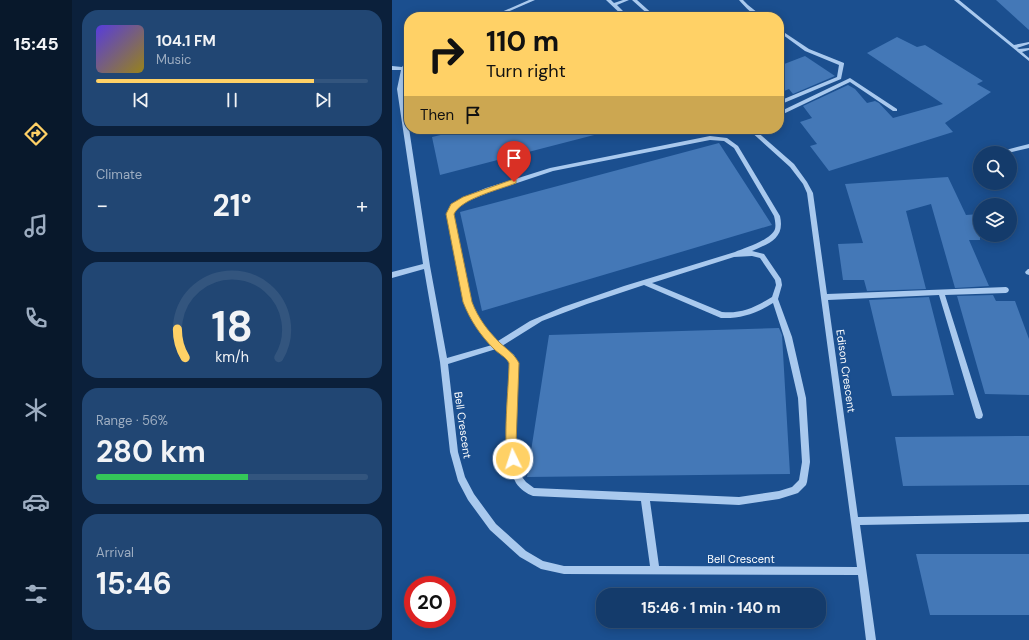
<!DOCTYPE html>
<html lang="en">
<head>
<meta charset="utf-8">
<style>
	:root { --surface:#143b6b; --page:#214673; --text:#f1f3f6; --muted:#9dadc1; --line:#33557e; --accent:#ffd166 }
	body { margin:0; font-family:"DM Sans",sans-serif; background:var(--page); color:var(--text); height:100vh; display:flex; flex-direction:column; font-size:15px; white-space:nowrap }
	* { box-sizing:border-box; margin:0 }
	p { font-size:13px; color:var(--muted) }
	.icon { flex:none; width:22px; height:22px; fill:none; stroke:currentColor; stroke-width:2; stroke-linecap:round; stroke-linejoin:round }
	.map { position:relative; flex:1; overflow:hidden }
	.side { display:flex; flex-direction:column; gap:10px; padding:10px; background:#0b203b; width:320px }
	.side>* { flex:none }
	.guide { position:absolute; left:12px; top:12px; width:380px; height:122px; border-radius:16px; box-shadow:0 2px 10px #0003,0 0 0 1px var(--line); background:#ffd166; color:#111; overflow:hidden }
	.fabs { position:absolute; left:581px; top:146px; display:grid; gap:8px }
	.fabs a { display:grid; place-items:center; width:44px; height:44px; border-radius:50%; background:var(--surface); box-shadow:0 2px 10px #0003,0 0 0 1px var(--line); font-size:20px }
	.speed { position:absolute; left:12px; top:576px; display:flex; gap:8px; font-size:20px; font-weight:700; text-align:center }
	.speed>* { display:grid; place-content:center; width:52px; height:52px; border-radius:50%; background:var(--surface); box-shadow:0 2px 10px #0003,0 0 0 1px var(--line); line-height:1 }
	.speed .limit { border:6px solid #d22; background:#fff; color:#111 }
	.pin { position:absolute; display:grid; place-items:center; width:34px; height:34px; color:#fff; margin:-41px -17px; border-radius:50% 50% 50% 0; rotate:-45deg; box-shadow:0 0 4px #0007 }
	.pin .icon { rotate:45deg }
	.me { position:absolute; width:44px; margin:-22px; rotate:356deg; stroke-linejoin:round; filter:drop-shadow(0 0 3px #0008) }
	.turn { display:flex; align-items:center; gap:14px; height:84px; padding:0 16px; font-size:18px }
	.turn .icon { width:52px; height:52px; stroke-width:2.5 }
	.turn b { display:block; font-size:28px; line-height:34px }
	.then { display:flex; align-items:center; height:38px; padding:0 16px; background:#0003; gap:8px; font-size:15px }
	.big { font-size:30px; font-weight:700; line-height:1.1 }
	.side .widget { flex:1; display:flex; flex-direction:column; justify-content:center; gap:6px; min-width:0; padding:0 14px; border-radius:16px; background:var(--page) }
	.side .dial { align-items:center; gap:0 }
	.dial svg { height:104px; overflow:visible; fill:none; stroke:var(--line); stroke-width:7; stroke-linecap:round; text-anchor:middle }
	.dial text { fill:var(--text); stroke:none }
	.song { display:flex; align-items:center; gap:12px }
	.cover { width:48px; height:48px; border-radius:6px; background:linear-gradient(135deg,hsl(250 70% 55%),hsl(50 70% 35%)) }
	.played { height:4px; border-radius:2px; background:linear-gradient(90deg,var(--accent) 80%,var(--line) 80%) }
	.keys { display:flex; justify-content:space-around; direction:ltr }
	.heat { display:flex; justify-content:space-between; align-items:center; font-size:22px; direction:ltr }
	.charge { height:6px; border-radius:3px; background:linear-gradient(90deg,#34c759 56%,var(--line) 0) }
	.trip { position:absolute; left:204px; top:588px; width:230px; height:40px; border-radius:16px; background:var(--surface); box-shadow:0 2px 10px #0003,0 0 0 1px var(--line); font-weight:700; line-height:40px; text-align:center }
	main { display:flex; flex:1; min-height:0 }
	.tabs { display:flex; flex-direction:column; width:72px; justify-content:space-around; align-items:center; background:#08182b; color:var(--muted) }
	.tabs .icon { width:28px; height:28px }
	.tabs .active { color:var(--accent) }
	.tabs b { font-size:18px; color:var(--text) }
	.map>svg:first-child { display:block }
	.building { fill:#4478b7 }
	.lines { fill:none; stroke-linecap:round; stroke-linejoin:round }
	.minor { fill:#a9c9ee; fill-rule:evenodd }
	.route { fill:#ffd166; stroke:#a68842 }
	.labels { text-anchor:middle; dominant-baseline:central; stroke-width:4; stroke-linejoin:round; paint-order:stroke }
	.street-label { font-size:11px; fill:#fff; stroke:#1b4f8f }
</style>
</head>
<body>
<main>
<nav class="tabs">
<b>15:45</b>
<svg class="icon active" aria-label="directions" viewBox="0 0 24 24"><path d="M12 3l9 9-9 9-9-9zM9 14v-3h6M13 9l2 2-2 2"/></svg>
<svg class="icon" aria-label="music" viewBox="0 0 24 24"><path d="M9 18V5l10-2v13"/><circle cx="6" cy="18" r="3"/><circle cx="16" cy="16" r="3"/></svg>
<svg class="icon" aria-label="phone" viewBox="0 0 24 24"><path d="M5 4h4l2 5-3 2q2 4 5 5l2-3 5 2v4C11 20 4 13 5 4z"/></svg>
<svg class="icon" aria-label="climate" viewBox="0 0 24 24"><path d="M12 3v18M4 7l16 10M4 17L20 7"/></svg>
<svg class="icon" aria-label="car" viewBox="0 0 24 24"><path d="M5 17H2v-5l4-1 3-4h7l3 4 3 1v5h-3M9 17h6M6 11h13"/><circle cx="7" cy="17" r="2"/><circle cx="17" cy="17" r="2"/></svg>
<svg class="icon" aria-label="filters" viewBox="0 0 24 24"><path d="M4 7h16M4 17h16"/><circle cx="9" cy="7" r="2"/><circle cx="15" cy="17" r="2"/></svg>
</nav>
<section class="side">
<div class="widget">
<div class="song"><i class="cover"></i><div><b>104.1 FM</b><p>Music</p></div></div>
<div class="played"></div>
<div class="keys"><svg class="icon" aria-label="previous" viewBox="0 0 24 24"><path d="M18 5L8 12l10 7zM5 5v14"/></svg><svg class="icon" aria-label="pause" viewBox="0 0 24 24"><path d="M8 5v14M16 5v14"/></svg><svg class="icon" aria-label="next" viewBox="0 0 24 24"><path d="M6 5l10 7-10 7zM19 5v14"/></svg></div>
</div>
<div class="widget"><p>Climate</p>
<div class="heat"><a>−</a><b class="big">21°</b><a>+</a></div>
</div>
<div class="widget dial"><svg viewBox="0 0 100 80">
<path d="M14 69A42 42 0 1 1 86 69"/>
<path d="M14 69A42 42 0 0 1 8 47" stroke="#ffd166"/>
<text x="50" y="56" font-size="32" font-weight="700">18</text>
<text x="50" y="72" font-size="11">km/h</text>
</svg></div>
<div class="widget"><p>Range · 56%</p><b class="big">280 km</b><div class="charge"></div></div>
<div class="widget"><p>Arrival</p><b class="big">15:46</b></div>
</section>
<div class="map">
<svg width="637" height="640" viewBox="0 0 637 640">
	<rect width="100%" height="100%" fill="#1b4f8f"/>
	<path class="building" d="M604,0H637V30Z
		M505,37L525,47L533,45L591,81L585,84L599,92L553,123L561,132L437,171L418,146L425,144L408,122L420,118L411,106L456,85L463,89L475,103L483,101L487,103L501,118L551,104L475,53Z
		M413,56L443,76L401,94L397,89L387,93V66Z
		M74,129H206V134L48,175L40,137Z
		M327,143L380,225L90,311L68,212Z
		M556,177L574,215L588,214V240H577L597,286L563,288L539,204L514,211L534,289L475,291L472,280H451L446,244L471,243L453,184Z
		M601,295L604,301H623L637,339V395L593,394L565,296Z
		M537,297L562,395L500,396L477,300Z
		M387,328L390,335L398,474L135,477L157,335Z
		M637,436V485L511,486L503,437Z
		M524,554H637V615H538Z"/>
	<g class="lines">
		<path class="minor" d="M137,0H143L104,17H98Z
			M214,0H219L222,3L231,0H237L225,5L237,17H232Z
			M240,0H245L264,17H259Z
			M347,0H351L356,5L371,17C362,17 353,7 347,0Z
			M562,0H567L622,45L637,42V44L625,48L627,49L637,48V50L630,52L637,58V61Z
			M387,29L417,49L452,63V64L449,79L387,105V101L445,77L447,65L413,51L387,32Z
			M15,60H17V64L12,77L11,89L38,266L55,358L100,345L81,322L72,302L55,214L60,204L72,197L94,188L158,168L318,136L335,138L346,146L388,216C393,238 378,243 360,251L372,254L389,279L390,285L386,299L400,337L414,398L418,462L415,482L414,485L406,493L403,494L387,499L347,505L258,501L267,566L465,567L415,193L411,184L398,167L356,129H362L402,164L415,182L421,193L435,294L614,287L616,288L617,290L616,292L614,293L553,295L591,415L590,418L587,419L584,418L583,415L547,295L436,300L466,517L637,514V522L468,525L484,640H474L466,575L172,574L149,569L128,557L98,530L76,500L66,481L58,452L48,362L32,269L0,278V272L31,264L5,89L9,70H0V66L10,67ZM318,140L332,141L342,148L382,216C383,220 384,225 383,229C379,240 353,248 343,252L232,286L171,307L138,321L106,341L85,318L78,302L61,214L64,207L76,201L98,192L161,171ZM360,256L368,258L383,280L384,285L380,297C364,307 349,314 330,312L260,283L342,257ZM252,285L329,318C348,319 365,313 381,303L392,337L406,398L410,462L407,480L400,487L387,491L347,497L142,488L134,482L130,477L127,470L124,457L123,424L126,363L122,355L110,346L150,321L195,304ZM104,349L116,359L118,363C116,396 108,454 124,483C128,489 135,494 141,496L249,501L258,566H172L151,561L134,551L104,524L82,494L73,477L66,452L56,364Z
			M458,78L505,109V111H501L458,82L387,116V112Z
			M637,144V148L616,153H610L609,152L610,151Z
			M636,269H637V275L634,274L633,272Z"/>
	</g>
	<path class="route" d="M122,179L124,180V183C107,190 70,198 62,214L80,302C86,318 96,331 108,343C116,350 122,354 127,363L124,445L126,459L125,463L121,464L117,463C110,446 117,385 117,363C114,357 107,354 102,349C88,335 78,320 71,302L54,214L59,204L71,197Z"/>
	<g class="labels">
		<g class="street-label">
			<text transform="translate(454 371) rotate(82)">Edison Crescent</text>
			<text transform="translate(71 425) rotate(82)">Bell Crescent</text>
			<text x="349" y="559">Bell Crescent</text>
		</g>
	</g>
</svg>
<div class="fabs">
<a><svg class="icon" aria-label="search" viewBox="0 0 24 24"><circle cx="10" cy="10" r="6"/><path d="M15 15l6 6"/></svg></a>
<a><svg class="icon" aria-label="layers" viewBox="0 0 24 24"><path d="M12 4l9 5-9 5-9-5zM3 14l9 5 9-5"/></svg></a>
</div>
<div class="speed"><div class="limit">20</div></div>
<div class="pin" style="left:122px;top:182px;background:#d93025"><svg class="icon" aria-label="arrive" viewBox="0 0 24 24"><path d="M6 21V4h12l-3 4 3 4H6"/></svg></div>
<svg class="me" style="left:121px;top:459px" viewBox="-20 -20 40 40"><circle r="17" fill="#ffd166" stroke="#fff" stroke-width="3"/><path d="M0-11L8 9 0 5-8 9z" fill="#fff"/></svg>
<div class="trip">15:46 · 1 min · 140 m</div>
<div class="guide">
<div class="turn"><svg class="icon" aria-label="right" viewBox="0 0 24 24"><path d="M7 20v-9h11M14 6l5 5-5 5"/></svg><div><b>110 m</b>Turn right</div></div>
<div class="then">Then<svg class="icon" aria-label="arrive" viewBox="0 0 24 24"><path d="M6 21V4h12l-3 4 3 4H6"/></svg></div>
</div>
</div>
</main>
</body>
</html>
